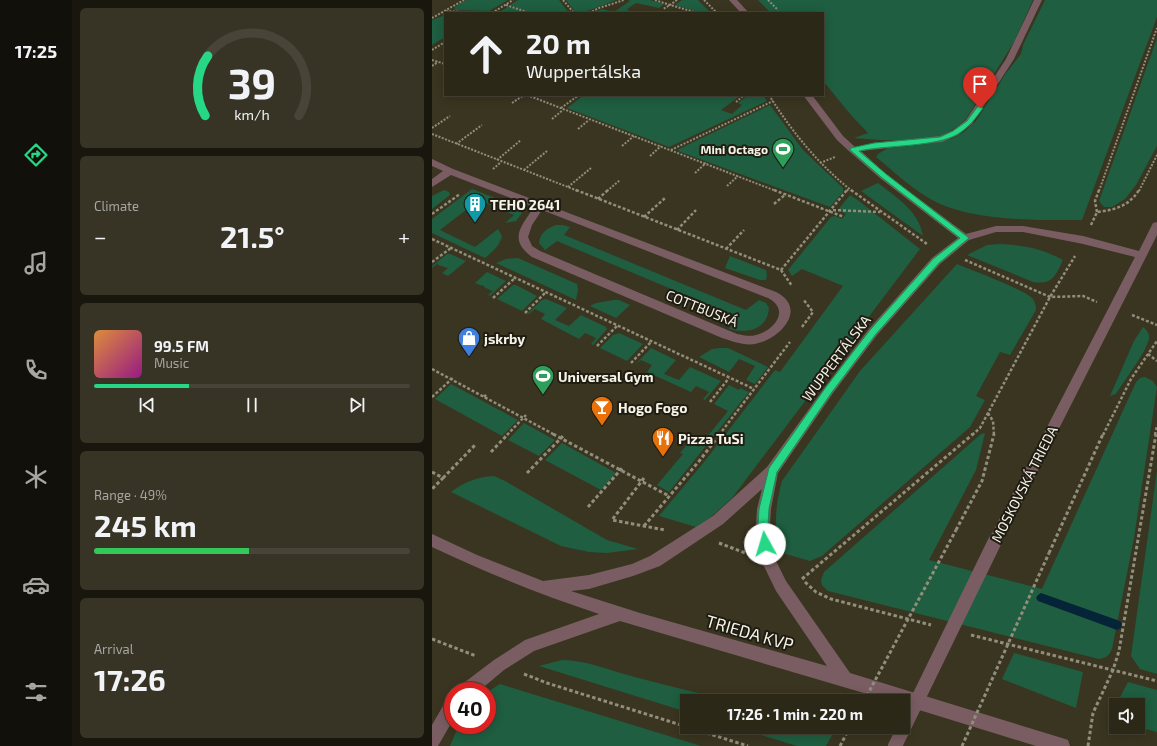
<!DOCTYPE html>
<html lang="en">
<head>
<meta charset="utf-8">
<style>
	:root { --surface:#2c2818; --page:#383425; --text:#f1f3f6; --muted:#a6a6a2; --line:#484437; --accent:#26d886 }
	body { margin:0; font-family:"Exo 2",sans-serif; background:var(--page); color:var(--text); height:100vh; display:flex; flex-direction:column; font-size:15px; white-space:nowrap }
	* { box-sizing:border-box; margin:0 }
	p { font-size:13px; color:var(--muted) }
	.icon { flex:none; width:22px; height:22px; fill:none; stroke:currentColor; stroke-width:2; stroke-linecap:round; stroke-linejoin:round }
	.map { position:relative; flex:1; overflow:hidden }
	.details { display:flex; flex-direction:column; gap:8px; padding:8px; background:#18160d; width:360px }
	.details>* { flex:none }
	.guide { position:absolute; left:12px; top:12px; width:380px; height:84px; border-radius:0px; box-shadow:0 2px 10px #0003,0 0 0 1px var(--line); background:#2c2818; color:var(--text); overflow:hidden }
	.tools { position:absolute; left:677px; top:698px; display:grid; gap:8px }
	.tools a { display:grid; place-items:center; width:36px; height:36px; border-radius:0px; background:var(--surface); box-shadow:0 2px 10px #0003,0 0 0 1px var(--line); font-size:20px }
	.speed { position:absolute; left:12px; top:682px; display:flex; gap:8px; font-size:20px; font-weight:700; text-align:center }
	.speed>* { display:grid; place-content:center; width:52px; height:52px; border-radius:50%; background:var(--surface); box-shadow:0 2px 10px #0003,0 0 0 1px var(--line); line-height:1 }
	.speed .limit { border:6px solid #d22; background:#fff; color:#111 }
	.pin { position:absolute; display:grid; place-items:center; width:34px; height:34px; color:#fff; margin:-41px -17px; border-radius:50% 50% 50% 0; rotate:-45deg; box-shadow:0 0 4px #0007 }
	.pin .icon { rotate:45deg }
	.me { position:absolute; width:44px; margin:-22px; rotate:354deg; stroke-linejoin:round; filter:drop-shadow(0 0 3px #0008) }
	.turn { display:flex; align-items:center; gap:14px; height:84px; padding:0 16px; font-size:18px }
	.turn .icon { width:52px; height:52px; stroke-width:2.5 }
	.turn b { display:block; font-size:28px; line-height:34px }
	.big { font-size:30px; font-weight:700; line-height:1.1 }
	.details .widget { flex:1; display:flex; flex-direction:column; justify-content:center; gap:6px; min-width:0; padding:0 14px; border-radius:6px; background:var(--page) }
	.details .dial { align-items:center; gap:0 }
	.dial svg { height:104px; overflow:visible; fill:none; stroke:var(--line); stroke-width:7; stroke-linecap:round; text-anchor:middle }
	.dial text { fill:var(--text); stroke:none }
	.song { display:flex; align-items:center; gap:12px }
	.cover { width:48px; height:48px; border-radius:6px; background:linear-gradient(135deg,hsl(30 70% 55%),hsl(310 70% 35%)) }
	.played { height:4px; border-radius:2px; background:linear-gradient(90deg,var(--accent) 30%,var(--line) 30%) }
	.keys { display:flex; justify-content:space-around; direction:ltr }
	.heat { display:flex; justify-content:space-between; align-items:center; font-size:22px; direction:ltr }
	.charge { height:6px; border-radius:3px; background:linear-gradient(90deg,#34c759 49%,var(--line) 0) }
	.trip { position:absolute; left:248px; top:694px; width:230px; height:40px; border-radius:0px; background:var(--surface); box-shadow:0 2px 10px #0003,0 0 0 1px var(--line); font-weight:700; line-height:40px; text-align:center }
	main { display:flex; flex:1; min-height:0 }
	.tab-bar { display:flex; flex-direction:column; width:72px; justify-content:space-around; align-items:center; background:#12100a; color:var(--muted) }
	.tab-bar .icon { width:28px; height:28px }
	.tab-bar .current { color:var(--accent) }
	.tab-bar b { font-size:18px; color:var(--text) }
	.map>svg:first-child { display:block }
	.green { fill:#1f5e40 }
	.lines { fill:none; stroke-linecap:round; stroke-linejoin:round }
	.stream { fill:#052437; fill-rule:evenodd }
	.path-far2 { stroke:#928e7c; stroke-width:2; stroke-dasharray:2 1.5; stroke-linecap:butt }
	.path-far1 { stroke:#928e7c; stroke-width:2.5; stroke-dasharray:3 2; stroke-linecap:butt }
	.path { stroke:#928e7c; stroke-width:3; stroke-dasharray:3.5 2.5; stroke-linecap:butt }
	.minor { fill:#7a5d63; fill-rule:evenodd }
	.path-bridge { stroke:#928e7c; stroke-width:3; stroke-dasharray:3.5 2.5; stroke-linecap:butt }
	.minor-bridge { stroke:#7a5d63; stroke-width:14 }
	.route { fill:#26d886; stroke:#198c57 }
	.labels { text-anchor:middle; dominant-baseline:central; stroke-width:4; stroke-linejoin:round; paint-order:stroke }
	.far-poi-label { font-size:12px; font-weight:bold; fill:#f7f4e7; stroke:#1f1c13; text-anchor:end }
	.poi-label { font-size:14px; font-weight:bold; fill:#f7f4e7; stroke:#1f1c13; text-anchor:start }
	.street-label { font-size:14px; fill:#f7f4e7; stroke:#1f1c13 }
	.near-street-label { font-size:17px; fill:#f7f4e7; stroke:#1f1c13 }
</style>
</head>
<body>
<main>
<nav class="tab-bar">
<b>17:25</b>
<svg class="icon current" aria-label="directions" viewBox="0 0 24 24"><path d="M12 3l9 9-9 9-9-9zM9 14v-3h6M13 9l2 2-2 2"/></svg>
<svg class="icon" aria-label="music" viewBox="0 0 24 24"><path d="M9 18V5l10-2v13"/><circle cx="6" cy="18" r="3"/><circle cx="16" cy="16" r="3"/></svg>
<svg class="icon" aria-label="phone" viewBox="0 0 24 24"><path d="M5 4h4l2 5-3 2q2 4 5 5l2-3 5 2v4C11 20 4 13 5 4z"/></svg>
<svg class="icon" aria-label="climate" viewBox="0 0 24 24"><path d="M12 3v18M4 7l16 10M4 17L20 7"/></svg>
<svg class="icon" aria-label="car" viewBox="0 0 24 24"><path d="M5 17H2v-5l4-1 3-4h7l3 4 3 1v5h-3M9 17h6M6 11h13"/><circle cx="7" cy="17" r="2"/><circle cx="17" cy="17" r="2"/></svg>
<svg class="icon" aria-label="filters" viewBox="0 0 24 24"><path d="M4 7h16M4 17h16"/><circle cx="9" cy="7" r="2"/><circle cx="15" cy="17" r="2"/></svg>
</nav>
<section class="details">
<div class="widget dial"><svg viewBox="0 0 100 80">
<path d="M14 69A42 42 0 1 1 86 69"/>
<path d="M14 69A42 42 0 0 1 16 23" stroke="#26d886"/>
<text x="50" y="56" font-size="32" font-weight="700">39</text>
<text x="50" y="72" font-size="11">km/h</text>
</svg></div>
<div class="widget"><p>Climate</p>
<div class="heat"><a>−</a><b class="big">21.5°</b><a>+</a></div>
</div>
<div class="widget">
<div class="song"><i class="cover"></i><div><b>99.5 FM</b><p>Music</p></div></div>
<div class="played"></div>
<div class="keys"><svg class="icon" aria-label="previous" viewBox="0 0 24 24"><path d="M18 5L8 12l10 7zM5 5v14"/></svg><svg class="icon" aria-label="pause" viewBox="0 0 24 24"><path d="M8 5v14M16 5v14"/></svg><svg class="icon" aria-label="next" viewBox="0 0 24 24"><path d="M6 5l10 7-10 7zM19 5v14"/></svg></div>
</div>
<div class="widget"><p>Range · 49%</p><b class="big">245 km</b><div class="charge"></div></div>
<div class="widget"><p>Arrival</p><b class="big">17:26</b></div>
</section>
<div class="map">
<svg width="725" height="746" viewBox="0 0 725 746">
	<rect width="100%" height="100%" fill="#3a3520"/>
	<path class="green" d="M34,0H76L57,11L22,10L23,7Z
		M86,0H127L137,13H66L77,6L96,12L78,5Z
		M134,0H184C173,4 154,13 144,13Z
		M196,0H218L232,4L227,8L204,3L195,9L197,10L193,13H161L170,9L182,12L198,1Z
		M250,0H266L279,13H270L243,5Z
		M326,0H601L582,42L534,119C527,125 520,131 512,135C491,144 445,140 422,138L436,133L419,115L391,81V13H339Z
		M613,0H725V17L650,220C604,220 535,222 495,197C477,186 461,171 444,157L446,154L456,148L508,142L521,138L532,132L544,121L574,73L589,54L591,45Z
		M13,15V37L0,45V20Z
		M725,38V146L704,185L693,199L680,207H672L667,201Z
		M152,95H309L289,110L300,114L310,105L306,103L316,95H331L335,101L237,147L135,108Z
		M338,105L371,150L411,188V192L398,207L246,151L247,149Z
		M446,183C465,198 487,211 491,236L429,191Z
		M40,189L84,206L90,213L84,221L73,223L82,215L47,200L8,230L43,247L66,229L70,236C67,247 61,251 53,258L0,233V219Z
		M12,190L17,192L18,195L0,209V196Z
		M418,195L427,201L488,249L300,498L279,517L264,527L227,516L272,462L343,370L348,372L411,286L370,269L360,276L356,270L399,217L403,216L410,219L414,214L406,210Z
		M124,225H130L138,227L132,235L314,310L327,300L334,303L337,308C335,330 316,334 297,329L306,317L125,241L113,250L107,243C108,233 115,228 124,225Z
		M568,244C591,245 611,249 631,260C623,276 621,285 601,282L535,255L555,245Z
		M15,254H18L34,261L16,276L10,273L16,268L6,265V263L0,268V266Z
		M298,256L334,270L335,275L334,280H328L293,268Z
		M86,258L145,284L146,290L144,300L64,263L74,259Z
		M525,264C539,270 594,290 601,299C603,302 604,306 604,310L578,355L568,352L544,396L553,400L538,427L390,556L378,561L347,552C342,527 343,506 350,481L428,371Z
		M55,272L74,281L58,296L56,295L62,290L60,291L52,287V285L51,286L43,283Z
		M81,285H84L105,296L90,311L65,299Z
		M114,299L135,308L123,320L137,326L149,315L174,327L175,329L161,345L159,344L164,338L153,333L147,339L109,319L113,314L103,309L97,314H95L110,300Z
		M182,300H187L198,305L184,318L158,306L164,303Z
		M711,327C715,330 717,333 717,338C716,350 691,382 684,394L678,396L702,341Z
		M187,333L211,344L195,361L168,348L181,335Z
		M219,348L244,360L232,374L247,380L258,367L289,381L273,400L271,399L277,392L264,386L259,392L215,372L220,365L209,360L203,365Z
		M288,348H296L336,367L323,384L314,380L323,366L307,359L297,372L267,357L280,349Z
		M713,377L721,381L725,387L702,538L680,649C677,656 674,658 667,659L396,591L390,585L389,580L392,572L549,434L553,433L544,470L497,560L610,589L704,382L708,378Z
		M19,384L86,420L70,436L3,399Z
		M297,385L307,390L308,388L317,392L237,492L225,485L251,454L248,453L257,442L267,447L296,411L282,404Z
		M92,423L123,440L107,456L76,440Z
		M130,443L184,473L169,490L113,460Z
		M725,471V674L708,669L699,656Z
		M62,476L73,481L175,540L206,549L175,553L157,552L129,546L19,492C32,482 45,477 62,476Z
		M582,653L651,672L644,708L570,679Z
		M130,660C154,660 176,670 199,676C232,685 267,693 301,701H255V712L107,666Z
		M696,682L725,690V732L706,727V705H684Z
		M68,684L269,746H18L27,725H55V692Z
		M303,727H396L403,730L394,746H365Z"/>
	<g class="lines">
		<path class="stream" d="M609,593L685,620L689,622L690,625L689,628L685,630L606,601L604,598L606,595Z"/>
		<path class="path-far2" d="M131,0L142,13
			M223,0L238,5L231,9
			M245,0L238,5L266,13
			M272,0L285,13
			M336,0L346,10
			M74,5L95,12
			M15,13L13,11L51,13
			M60,13L81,0
			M157,13L167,8L192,0
			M0,18L32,0
			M0,50L13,42
			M0,60L13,64
			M0,66L6,62
			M95,95L344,191
			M128,95H134
			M337,95C360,132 386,164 420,191
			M304,102L312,95
			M80,103L92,95
			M129,108L147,95
			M120,119L131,110
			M0,128L18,116
			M146,129L157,120
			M0,134L146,191
			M24,144L50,125
			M190,146L202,136
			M239,150L341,101
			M218,156L229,146
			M65,160L89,140
			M388,163L403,157
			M61,169L69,162
			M92,170L115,151
			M263,173L274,163
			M295,186L306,176
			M136,187L159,168
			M175,191L188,180
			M415,191L417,188
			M667,191L725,28
			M707,191L725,155"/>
		<path class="path-far1" d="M144,190L349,270L360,286
			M342,190L412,217
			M419,190L495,244
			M166,199L176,190
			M342,204L354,194
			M401,210L448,212
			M665,212L663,201L667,190
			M0,214L28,194
			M212,217L233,198
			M659,225L665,212C683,210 697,206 707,190
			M245,230L264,210
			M0,239L322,389
			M294,249L312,230
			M533,260L618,297L651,296L665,302
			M0,262L19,248
			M349,270L415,190
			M61,298L83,278
			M93,313L114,292
			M700,315L725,325
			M370,327L381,312L371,299
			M165,346L185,326
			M716,354L725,361
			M199,363L219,342
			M0,369L123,435
			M0,397L22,377
			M52,397L55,394
			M278,402L297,378
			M556,413L561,421L562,435
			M75,435L94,415
			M287,435L358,342
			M540,435L548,428L618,297L643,256
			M671,435L699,379L725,341
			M723,435L725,425"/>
		<path class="path" d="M121,434L237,496
			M59,452L76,434
			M0,472L11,478L0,489
			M95,473L132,435
			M11,478L44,444
			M212,478L180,520L233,530
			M156,507L191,467
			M212,526L268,460L288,434
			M524,530L550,481L562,434
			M287,543L316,554
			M617,553L671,434
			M370,579L541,434
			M373,582L384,592L399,599L499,625
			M539,635L725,681
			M0,639L44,656
			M92,674L115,683L316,746
			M408,746L418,727
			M656,746L661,713L681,670L687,651L724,434"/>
		<path class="minor" d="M297,0H305L317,13H309Z
			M602,0H610L582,59L540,124L526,135L510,142L429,151L454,174L534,234L564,226H591L651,236L707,251L721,223L725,222V235L715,255L568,545L563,547L558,545L556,541L703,257L651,244L591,232H564L537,240L508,264L445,335L401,393L346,473L339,509L338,525L344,561L354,581L418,673L630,738L636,740L638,746H604L471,705V701H459L188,621L102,651L72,670L47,691H27L29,685L62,660L93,640L167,614C109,595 55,573 0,547V534L45,555L111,581L157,575L200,564L218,556L281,516L335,467L393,387L437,329L500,258L526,238L448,178L418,152L405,140L371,95H380L411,136L423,147L442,143L508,136L520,131L534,120L574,59ZM330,489L325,509L324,525L330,562L344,591L395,666L208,613L139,591L157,589L201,576L228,566L291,524Z
			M0,159L21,169L344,292C377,309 347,340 323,344C312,346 300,341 290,338L100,257C76,239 89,227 102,207L19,175L0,187V179L11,171L0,166ZM110,210L336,298C359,310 342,331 324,335C317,337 311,335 305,334L108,251L100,246L96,237L100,225Z
			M21,697V720L6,746H0V725L15,699Z"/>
		<path class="path-bridge" d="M432,701L524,530
			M530,746L617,553"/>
		<path class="minor-bridge" d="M463,746L563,541"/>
	</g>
	<path class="route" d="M546,106L551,108C544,118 537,127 526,134C505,147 454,145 427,151L454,174L537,238L507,263L444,334L400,392L345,472L337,509L336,525L338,544L337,548L333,549L329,548L326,525L327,509L337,468L394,387L438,330L501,259L528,238L449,177L418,150L419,148L442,143L508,137L521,131L535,121Z"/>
	<defs>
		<g id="stadium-pin" transform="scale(1.15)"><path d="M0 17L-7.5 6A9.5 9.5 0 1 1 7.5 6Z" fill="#2e9e5b" stroke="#1f1c13"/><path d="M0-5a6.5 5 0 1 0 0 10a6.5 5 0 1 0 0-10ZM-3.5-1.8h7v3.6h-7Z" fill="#fff"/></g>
		<g id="building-pin" transform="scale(1.15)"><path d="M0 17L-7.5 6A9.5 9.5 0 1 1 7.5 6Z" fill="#0f9aa8" stroke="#1f1c13"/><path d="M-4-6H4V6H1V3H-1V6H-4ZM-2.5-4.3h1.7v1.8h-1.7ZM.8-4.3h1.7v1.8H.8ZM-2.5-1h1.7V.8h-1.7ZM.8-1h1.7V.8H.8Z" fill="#fff"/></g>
		<g id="shop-pin" transform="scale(1.15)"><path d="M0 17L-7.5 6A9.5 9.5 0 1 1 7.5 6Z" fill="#3f7fe0" stroke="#1f1c13"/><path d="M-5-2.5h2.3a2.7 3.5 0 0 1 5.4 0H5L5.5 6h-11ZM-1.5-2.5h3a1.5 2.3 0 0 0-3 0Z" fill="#fff"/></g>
		<g id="bar-pin" transform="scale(1.15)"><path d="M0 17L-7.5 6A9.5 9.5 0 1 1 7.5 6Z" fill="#e8710a" stroke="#1f1c13"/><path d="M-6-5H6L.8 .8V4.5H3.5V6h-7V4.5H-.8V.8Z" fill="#fff"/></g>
		<g id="restaurant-pin" transform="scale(1.15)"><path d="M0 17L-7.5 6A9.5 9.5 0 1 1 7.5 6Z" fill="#e8710a" stroke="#1f1c13"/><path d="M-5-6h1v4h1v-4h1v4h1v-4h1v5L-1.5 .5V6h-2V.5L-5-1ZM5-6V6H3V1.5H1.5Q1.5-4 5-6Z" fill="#fff"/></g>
	</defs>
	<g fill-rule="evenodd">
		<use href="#stadium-pin" x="351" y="149"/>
		<use href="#building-pin" x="43" y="204"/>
		<use href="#shop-pin" x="37" y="338"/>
		<use href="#stadium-pin" x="111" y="376"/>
		<use href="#bar-pin" x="170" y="407"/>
		<use href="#restaurant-pin" x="231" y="438"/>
	</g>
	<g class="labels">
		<g class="far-poi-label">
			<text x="336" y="149">Mini Octago</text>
		</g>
		<g class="poi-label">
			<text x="58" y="204">TEHO 2641</text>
			<text x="52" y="338">jskrby</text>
			<text x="126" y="376">Universal Gym</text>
			<text x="186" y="407">Hogo Fogo</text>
			<text x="246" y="438">Pizza TuSi</text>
		</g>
		<g class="street-label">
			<text transform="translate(270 308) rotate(22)">COTTBUSKÁ</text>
			<text transform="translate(404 358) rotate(-53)">WUPPERTÁLSKA</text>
			<text transform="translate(592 484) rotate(-63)">MOSKOVSKÁ TRIEDA</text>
		</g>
		<g class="near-street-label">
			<text transform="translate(318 632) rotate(16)">TRIEDA KVP</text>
		</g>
	</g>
</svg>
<div class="tools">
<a><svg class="icon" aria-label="sound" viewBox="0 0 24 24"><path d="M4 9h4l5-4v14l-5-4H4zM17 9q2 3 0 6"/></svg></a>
</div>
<div class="speed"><div class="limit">40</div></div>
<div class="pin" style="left:548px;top:108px;background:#d93025"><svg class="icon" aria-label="arrive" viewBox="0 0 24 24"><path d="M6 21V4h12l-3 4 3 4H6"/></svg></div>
<svg class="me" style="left:333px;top:544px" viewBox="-20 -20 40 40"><circle r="19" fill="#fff"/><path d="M0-13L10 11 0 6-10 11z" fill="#26d886"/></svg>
<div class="trip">17:26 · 1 min · 220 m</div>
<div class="guide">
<div class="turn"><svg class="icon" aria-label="ahead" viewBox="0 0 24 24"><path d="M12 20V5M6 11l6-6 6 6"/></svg><div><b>20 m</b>Wuppertálska</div></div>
</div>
</div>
</main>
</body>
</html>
